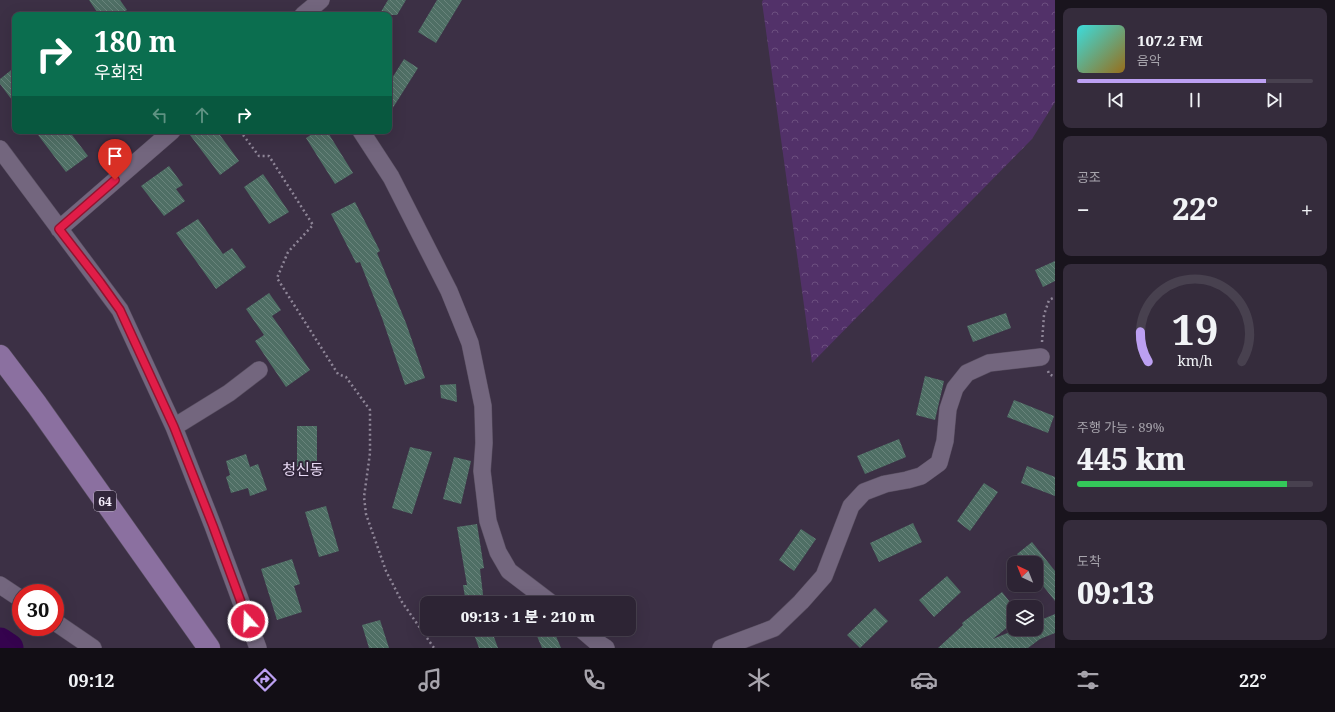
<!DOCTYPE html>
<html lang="ko">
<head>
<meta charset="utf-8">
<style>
	:root { --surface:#2d2434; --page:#352c3c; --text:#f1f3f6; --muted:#a7a4ac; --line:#48414f; --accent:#bca0f2 }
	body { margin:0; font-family:"Noto Serif","Noto Sans KR",serif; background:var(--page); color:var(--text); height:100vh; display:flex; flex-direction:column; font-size:15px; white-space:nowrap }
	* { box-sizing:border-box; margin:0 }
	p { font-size:13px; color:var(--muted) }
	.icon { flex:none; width:22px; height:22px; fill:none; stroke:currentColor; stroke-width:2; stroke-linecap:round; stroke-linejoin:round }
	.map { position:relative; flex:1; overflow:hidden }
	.side { display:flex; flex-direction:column; gap:8px; padding:8px; background:#19141d; width:280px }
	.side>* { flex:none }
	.guide { position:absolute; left:12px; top:12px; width:380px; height:122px; border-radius:8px; box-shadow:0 4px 16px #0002,0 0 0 1px var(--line); background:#0b6e4f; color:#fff; overflow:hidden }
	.needle { width:26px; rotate:317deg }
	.fabs { position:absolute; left:1007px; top:556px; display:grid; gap:8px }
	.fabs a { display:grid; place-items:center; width:36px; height:36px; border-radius:8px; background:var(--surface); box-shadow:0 4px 16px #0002,0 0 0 1px var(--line); font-size:20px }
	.speed { position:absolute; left:12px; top:584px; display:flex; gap:8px; font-size:20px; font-weight:700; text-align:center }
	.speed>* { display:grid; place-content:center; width:52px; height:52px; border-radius:50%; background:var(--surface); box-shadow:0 4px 16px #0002,0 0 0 1px var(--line); line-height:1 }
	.speed .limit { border:6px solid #d22; background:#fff; color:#111 }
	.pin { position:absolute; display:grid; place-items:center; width:34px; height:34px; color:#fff; margin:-41px -17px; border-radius:50% 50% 50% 0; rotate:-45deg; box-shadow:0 0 4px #0007 }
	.pin .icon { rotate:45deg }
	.me { position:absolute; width:44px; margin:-22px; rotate:340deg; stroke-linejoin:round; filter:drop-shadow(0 0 3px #0008) }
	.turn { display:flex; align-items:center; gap:14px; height:84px; padding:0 16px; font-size:18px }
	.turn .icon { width:52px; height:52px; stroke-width:2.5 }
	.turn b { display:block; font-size:28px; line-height:34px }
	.lanes { display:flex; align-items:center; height:38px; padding:0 16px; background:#0003; justify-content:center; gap:20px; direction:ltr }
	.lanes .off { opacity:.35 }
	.big { font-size:30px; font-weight:800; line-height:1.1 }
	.side .widget { flex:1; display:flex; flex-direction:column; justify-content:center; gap:6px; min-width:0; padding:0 14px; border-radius:8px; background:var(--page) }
	.side .dial { align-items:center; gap:0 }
	.dial svg { height:104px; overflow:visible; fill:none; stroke:var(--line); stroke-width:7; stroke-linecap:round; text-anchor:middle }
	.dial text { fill:var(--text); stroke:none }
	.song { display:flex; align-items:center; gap:12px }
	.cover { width:48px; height:48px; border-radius:6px; background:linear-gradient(135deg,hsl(180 70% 55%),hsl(40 70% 35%)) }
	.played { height:4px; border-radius:2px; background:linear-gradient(90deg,var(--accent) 80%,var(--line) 80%) }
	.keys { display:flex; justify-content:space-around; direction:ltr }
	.heat { display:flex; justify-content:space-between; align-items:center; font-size:22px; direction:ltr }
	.charge { height:6px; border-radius:3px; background:linear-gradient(90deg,#34c759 89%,var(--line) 0) }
	.trip { position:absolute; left:420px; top:596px; width:216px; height:40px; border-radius:8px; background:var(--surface); box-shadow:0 4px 16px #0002,0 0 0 1px var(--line); font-weight:800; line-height:40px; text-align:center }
	.tabs { display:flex; height:64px; justify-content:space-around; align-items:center; background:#120e15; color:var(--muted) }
	.tabs .icon { width:28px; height:28px }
	.tabs .current { color:var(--accent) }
	.tabs b { font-size:18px; color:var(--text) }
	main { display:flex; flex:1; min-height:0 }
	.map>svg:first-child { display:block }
	.forest { fill:url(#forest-crowns) }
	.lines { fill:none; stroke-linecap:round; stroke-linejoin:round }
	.river { stroke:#35034e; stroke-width:29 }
	.building { fill:url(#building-back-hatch) }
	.minor-casing { stroke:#594f61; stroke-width:18 }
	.primary-casing { stroke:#594f61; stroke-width:23 }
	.path { stroke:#8f8698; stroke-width:2.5; stroke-dasharray:2 3; stroke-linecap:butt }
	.minor { stroke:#73667e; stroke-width:17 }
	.primary { stroke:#8b70a0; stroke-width:22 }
	.route-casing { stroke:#92132f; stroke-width:10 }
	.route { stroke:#e11d48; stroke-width:7 }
	.labels { text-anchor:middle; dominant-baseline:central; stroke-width:4; stroke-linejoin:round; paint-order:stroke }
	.shield { fill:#31263a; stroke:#bab1c1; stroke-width:1 }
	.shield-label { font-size:12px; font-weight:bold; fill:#f4edfb }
	.quarter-label { font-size:15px; fill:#eadbf6; stroke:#31263a }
</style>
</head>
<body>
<main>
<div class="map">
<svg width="1055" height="648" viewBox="0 0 1055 648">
	<defs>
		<pattern id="forest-crowns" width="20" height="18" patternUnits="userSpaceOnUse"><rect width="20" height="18" fill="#523169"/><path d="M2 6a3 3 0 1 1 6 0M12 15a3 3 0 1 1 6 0" fill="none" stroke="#6c4f7f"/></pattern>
		<pattern id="building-back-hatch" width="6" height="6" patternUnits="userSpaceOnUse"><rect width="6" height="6" fill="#4f6f65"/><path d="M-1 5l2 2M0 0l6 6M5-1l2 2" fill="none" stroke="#69847c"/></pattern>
	</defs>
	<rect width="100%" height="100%" fill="#3c3045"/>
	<path class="forest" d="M763,0H1055V102L1032,139L812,363L762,2Z"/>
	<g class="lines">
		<path class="river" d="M0,642L9,648"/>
	</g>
	<path class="building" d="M89,0H120L127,10L119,15H99Z
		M388,0H406L397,15H379Z
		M437,0H462L436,43L418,32Z
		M404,59L418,68L389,114V83Z
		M15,67V104L0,84V79Z
		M35,131H69L88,156L66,172Z
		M187,131H217L239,161L220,175Z
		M317,131H327L353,173L335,184L306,138Z
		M169,166L183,185L176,189L185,201L164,216L141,186Z
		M263,174L289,212L269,224L244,187Z
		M355,202L380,251L377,253L406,323L425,378L405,385L382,318L360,262L356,263L331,214Z
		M198,219L223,254L232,248L246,267L216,289L176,233Z
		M1055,261V281L1043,287L1035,270Z
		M269,293L281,310L272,316L310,370L286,387L255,341L264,335L246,309Z
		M1006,313L1011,328L973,342L967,326Z
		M925,376L944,381L935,420L916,415Z
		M456,384L457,402L441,398L440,385Z
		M1014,400L1054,416L1048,433L1007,417Z
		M297,426H317V467H297Z
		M899,439L906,457L865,474L857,456Z
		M410,447L432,452L412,514L392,508Z
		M246,454L250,467L258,464L267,490L250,496L248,488L231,493L226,477L230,475L226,461Z
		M454,457L471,461L461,504L443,499Z
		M1027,466L1055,477V496L1021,483Z
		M984,483L998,492L970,531L957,521Z
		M326,506L339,551L319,557L305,512Z
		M913,523L922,542L879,562L870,543Z
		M477,524L484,568L480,569L484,603H466L463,585H467L457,527Z
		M801,529L816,539L794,571L779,560Z
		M1032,542L1055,571V601L1036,577V563H1024L1017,554Z
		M292,559L300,584L294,586L302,612L277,620L261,569Z
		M947,576L961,592L934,617L919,600Z
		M1002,592L1014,607V622L993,639L1017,629H1036V622L1055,614V633L1040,639L1028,648H938L963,625L962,623Z
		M875,608L888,621L860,648L847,635Z
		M380,620L389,648H369L362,625Z
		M472,629H491L498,648H479Z
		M534,629H553L561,648H542Z"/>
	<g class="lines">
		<g class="minor-casing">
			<path id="minor" d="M303,15L321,0
				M361,131L391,177L449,291L470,343L483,406L484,443L482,471L488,521L498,552L509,571L551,603
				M0,149L120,310L174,427L213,526L258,648
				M59,229L172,131
				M174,427L229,393L259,370
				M0,585L21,599
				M55,622L93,648
				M581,629L595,641L606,648
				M721,648L774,628L801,602L824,576L851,506L864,492L885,484L907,480L921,476L939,463L945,441L948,409L955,388L967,373L989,363L1041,357"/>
		</g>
		<g class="primary-casing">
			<path id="primary" d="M0,356L37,405L209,648"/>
		</g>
		<path class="path" d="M240,131L259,156H269L313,225L288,252L277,278L338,374L346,377L370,410V453L364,497L366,514L386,571L402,602L434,648
			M1042,342L1044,315L1049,300L1055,297
			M1048,371L1049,374L1055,377"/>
		<use href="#minor" class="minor"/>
		<use href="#primary" class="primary"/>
	</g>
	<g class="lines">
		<g class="route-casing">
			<path id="route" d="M115,180L59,229L100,282L120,310L174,427L213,526L248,621"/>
		</g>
		<use href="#route" class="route"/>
	</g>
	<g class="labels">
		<rect class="shield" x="94" y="491" width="22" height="20" rx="3"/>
		<g class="shield-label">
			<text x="105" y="501">64</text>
		</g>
		<g class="quarter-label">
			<text x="303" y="469">청신동</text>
		</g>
	</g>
</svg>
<div class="fabs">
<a><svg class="needle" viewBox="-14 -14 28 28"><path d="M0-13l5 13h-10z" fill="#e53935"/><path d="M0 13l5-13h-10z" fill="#a7a4ac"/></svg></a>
<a><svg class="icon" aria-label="layers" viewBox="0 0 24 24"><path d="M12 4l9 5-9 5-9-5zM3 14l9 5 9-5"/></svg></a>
</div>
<div class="speed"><div class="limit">30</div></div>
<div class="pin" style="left:115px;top:180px;background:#d93025"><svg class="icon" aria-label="arrive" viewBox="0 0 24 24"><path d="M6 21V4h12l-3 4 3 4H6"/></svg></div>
<svg class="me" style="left:248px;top:621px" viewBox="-20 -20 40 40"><circle r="17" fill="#e11d48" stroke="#fff" stroke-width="3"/><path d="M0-11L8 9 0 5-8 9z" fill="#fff"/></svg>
<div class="trip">09:13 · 1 분 · 210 m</div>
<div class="guide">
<div class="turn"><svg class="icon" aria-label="right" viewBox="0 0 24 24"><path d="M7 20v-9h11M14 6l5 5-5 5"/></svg><div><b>180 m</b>우회전</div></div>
<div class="lanes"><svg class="icon off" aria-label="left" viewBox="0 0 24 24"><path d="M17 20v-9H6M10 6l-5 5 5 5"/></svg><svg class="icon off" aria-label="ahead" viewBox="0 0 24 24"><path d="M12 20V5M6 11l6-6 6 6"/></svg><svg class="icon" aria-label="right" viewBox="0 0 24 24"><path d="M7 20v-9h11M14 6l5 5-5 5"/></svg></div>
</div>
</div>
<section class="side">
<div class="widget">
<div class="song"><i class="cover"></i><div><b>107.2 FM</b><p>음악</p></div></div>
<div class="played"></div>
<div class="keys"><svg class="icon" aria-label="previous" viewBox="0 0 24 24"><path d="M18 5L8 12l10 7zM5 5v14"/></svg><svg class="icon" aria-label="pause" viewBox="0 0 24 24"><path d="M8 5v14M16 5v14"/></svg><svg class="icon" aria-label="next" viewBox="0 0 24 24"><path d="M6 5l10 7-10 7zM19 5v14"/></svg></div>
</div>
<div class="widget"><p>공조</p>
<div class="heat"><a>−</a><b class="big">22°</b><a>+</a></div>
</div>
<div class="widget dial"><svg viewBox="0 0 100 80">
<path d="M14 69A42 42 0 1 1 86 69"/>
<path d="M14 69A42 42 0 0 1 8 46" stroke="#bca0f2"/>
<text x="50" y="56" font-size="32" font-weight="700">19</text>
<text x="50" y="72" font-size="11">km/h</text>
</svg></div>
<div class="widget"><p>주행 가능 · 89%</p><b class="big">445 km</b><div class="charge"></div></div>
<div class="widget"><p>도착</p><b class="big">09:13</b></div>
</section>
</main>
<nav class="tabs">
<b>09:12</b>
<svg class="icon current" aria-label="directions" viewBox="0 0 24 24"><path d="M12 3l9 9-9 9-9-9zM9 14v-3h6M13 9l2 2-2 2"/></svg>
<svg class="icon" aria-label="music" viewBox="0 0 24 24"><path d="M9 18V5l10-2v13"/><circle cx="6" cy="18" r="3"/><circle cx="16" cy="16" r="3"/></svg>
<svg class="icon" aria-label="phone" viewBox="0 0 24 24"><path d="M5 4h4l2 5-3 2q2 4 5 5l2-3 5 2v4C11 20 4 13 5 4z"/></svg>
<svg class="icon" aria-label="climate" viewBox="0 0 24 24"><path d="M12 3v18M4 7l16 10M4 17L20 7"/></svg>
<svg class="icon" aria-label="car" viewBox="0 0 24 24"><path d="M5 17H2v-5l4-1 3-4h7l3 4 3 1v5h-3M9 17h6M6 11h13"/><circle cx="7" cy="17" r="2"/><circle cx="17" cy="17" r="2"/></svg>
<svg class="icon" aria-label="filters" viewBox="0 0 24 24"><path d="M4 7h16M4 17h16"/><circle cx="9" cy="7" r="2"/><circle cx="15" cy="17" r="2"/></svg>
<b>22°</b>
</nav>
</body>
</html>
